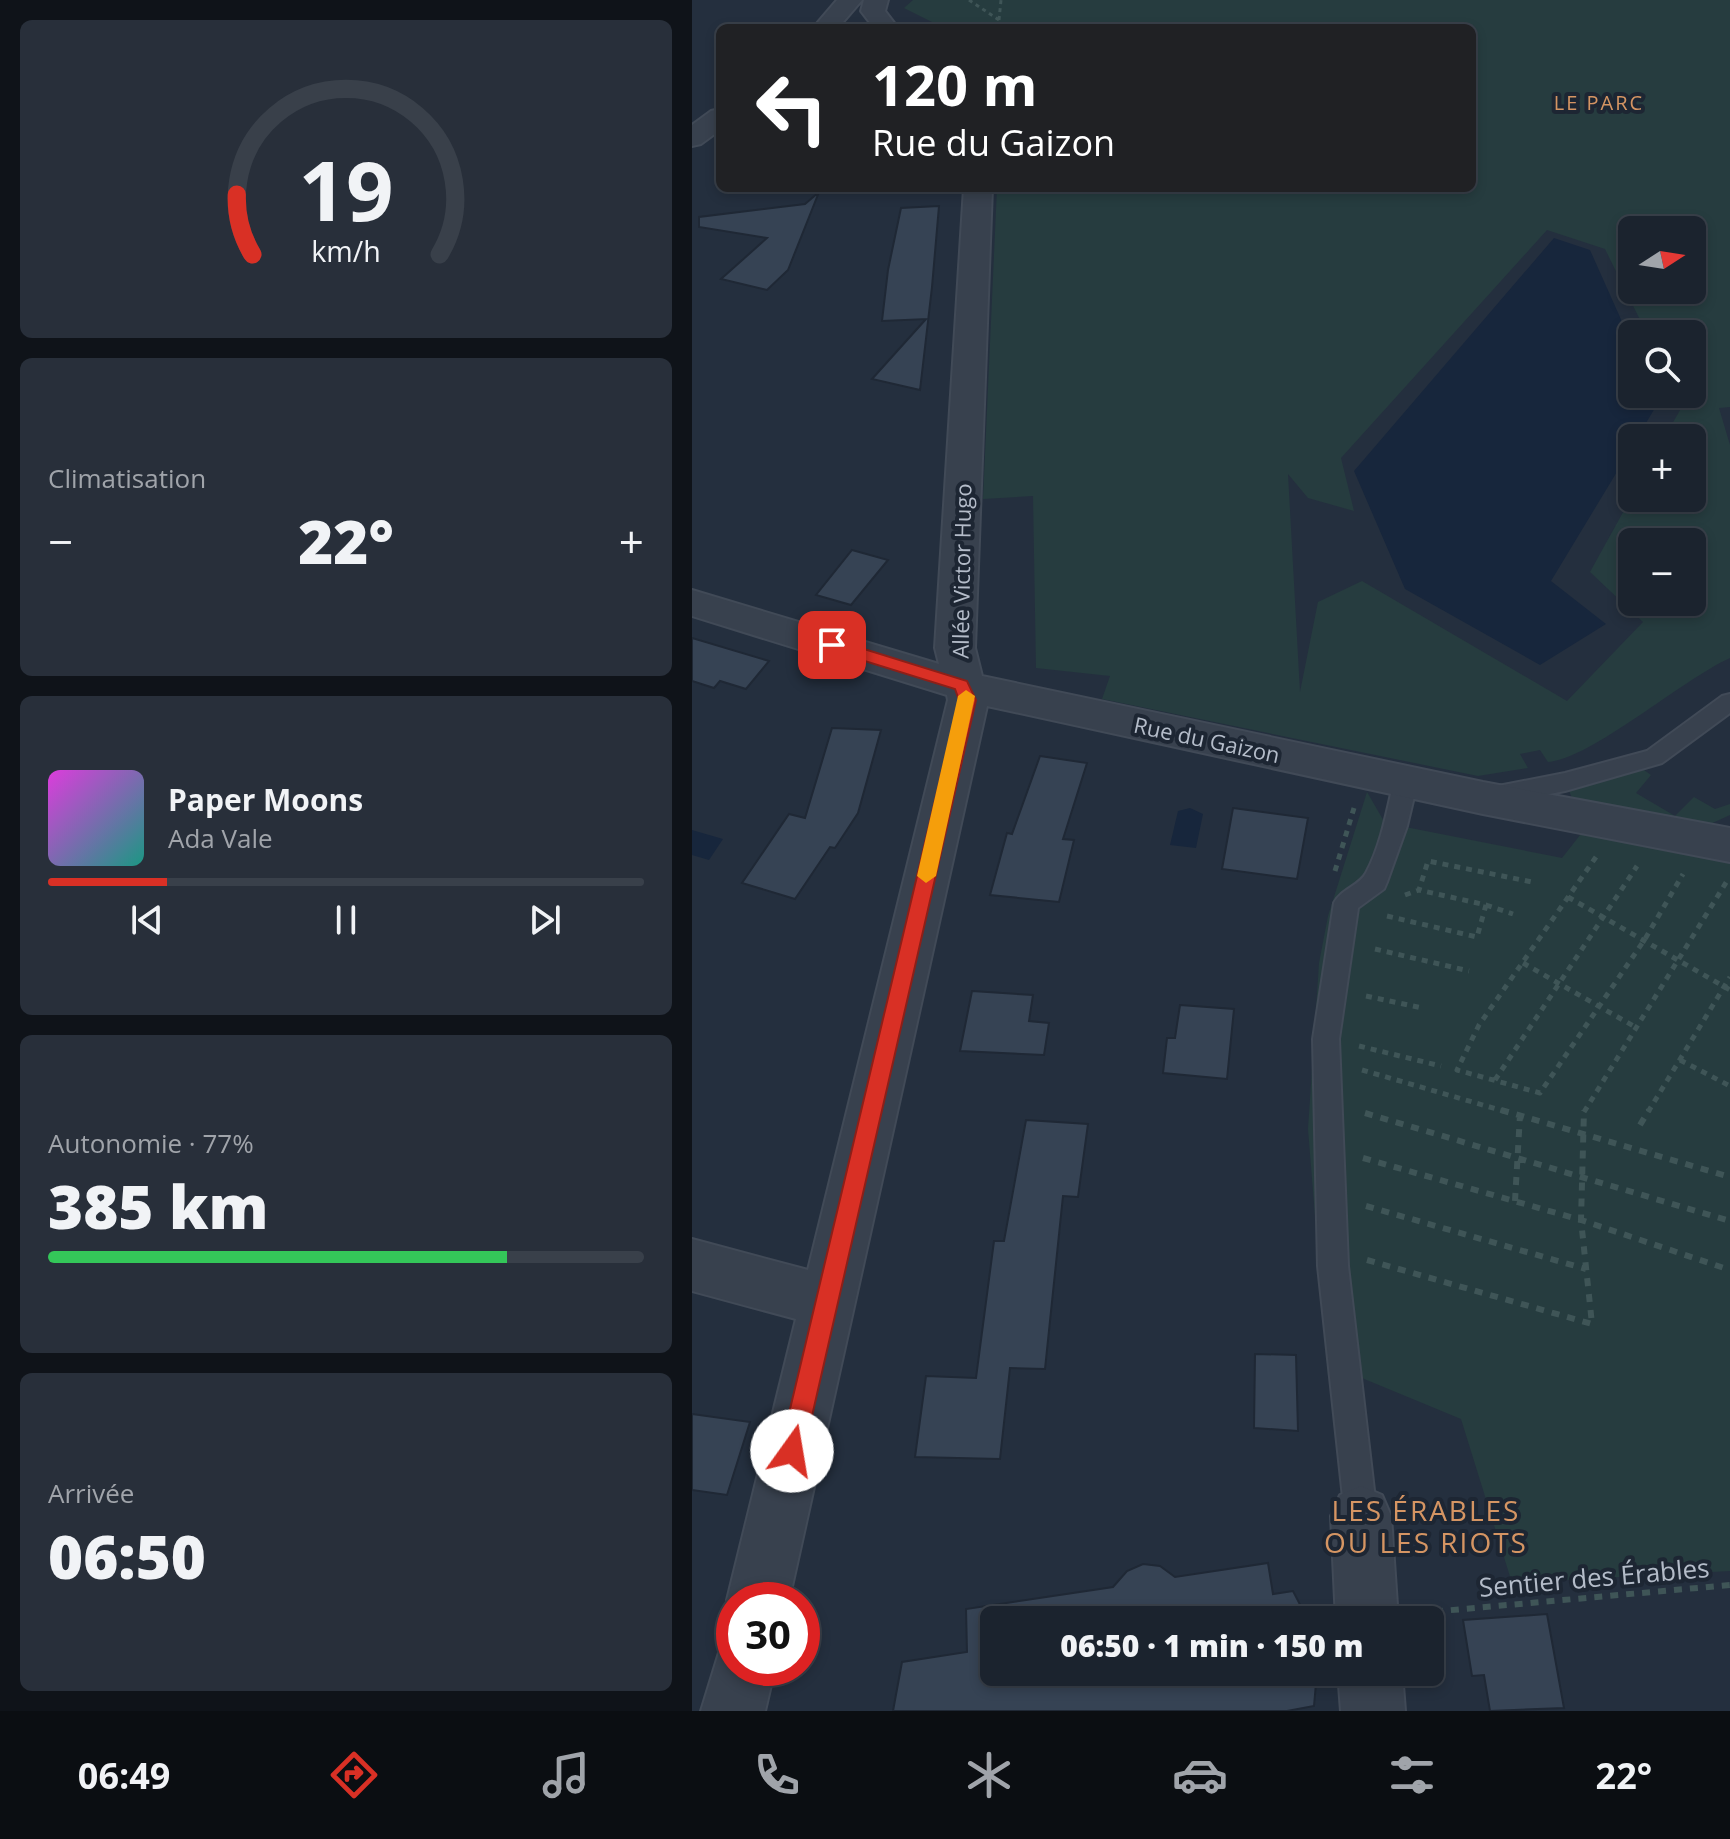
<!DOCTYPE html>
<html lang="fr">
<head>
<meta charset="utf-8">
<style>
	:root { --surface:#1b232e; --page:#282f3a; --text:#f1f3f6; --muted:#a0a4aa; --line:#39404a; --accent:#d93025 }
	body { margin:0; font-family:"Open Sans",sans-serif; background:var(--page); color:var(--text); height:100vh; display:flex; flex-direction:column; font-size:30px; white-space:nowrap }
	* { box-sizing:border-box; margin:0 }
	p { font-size:26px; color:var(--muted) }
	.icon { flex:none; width:44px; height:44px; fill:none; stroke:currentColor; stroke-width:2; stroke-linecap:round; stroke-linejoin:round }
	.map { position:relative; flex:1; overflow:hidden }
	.sheet { display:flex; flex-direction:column; gap:20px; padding:20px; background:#0f1319; width:692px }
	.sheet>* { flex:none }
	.hud { position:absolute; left:24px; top:24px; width:760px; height:168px; border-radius:12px; box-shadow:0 4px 12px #0003,0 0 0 2px var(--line); background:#202124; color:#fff; overflow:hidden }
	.needle { width:52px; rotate:78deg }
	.buttons { position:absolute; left:926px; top:216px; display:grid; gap:16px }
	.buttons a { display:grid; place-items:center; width:88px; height:88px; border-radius:12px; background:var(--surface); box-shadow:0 4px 12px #0003,0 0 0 2px var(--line); font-size:40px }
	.speed { position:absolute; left:24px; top:1582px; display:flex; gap:16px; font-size:40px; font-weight:700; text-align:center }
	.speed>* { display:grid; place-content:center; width:104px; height:104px; border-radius:50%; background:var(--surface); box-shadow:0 4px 12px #0003,0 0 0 2px var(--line); line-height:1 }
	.speed .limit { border:12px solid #d22; background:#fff; color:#111 }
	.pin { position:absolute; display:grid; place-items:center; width:68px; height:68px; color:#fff; margin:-34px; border-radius:16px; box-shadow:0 4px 12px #0006 }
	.me { position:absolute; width:88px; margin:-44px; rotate:13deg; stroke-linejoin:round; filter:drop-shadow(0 0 6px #0008) }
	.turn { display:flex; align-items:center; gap:28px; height:168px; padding:0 24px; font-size:36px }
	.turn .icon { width:104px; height:104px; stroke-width:2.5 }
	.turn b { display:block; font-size:56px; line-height:68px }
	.big { font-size:60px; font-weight:800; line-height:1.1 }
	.sheet .tile { flex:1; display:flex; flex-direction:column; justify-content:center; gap:12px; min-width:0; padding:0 28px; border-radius:12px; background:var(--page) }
	.sheet .dial { align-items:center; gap:0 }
	.dial svg { height:208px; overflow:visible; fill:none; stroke:var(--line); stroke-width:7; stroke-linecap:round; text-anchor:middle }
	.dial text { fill:var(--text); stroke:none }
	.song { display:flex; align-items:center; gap:24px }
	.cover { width:96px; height:96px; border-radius:12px; background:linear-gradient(135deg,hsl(300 70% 55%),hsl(170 70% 35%)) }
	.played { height:8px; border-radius:4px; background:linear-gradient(90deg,var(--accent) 20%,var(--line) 20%) }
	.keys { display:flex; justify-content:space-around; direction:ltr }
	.heat { display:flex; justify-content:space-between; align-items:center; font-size:44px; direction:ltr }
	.charge { height:12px; border-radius:6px; background:linear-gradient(90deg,#34c759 77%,var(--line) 0) }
	.trip { position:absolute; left:288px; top:1606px; width:464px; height:80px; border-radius:12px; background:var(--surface); box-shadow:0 4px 12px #0003,0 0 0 2px var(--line); font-weight:800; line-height:80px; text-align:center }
	.tab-bar { display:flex; height:128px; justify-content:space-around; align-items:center; background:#0b0e12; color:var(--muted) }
	.tab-bar .icon { width:56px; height:56px }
	.tab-bar .on { color:var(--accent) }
	.tab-bar b { font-size:36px; color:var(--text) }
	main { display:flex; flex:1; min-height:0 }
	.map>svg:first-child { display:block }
	.green { fill:#263c3f; fill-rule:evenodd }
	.water { fill:#17263c }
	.building { fill:#364354; stroke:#1f2835; stroke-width:2 }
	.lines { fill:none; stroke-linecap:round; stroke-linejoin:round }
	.service-casing { stroke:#414a57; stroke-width:4 }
	.minor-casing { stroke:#414a57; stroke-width:4 }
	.path-far2 { stroke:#3f5557; stroke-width:3; stroke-dasharray:4 4; stroke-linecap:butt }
	.path-far1 { stroke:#3f5557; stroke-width:5; stroke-dasharray:6 6; stroke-linecap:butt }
	.path { stroke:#3f5557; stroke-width:6; stroke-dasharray:8 8; stroke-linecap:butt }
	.service { fill:#38414e; fill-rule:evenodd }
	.minor { fill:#38414e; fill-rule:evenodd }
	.route { fill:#d93025; stroke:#8d1f18; stroke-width:2 }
	.slow { fill:#f59e0b }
	.labels { text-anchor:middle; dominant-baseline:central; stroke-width:8; stroke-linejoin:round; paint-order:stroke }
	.far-neighbourhood-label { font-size:20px; letter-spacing:2px; fill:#d59563; stroke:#1d2633 }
	.street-label { font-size:22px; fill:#b4bcc9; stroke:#1d2633 }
	.near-street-label { font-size:26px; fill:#b4bcc9; stroke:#1d2633 }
	.near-neighbourhood-label { font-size:28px; letter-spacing:2px; fill:#d59563; stroke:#1d2633 }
</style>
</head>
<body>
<main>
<section class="sheet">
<div class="tile dial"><svg viewBox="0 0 100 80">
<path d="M14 69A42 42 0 1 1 86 69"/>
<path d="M14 69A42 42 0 0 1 8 46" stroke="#d93025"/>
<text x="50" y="56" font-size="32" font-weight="700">19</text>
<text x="50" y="72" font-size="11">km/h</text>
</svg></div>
<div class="tile"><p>Climatisation</p>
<div class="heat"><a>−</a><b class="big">22°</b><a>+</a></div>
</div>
<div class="tile">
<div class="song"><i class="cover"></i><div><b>Paper Moons</b><p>Ada Vale</p></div></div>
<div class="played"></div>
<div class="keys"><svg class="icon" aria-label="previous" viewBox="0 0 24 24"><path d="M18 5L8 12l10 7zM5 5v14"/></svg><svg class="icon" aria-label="pause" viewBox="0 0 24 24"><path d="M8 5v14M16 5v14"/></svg><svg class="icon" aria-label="next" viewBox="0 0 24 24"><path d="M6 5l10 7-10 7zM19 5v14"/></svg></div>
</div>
<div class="tile"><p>Autonomie · 77%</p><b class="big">385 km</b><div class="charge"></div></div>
<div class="tile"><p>Arrivée</p><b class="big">06:50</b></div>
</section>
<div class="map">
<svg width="1038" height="1711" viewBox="0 0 1038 1711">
	<rect width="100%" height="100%" fill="#242f3e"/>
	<path class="green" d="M221,0H1038V407L1027,408L1038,445V658C991,679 899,759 856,762L848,750L828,754L836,768L786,776L410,699L418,676L344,668L341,496L291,499L305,188H780V28H264L240,22L212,8ZM855,230L913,249L955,334H1000V394H986L991,405L972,438H1000V498L940,496L898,572L951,622L875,701L670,581L626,602L608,692L596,474L616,498L662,511L649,458ZM940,230H1000V290H940ZM940,542H1000V602H940Z
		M952,770L959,775L944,793L983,816L1002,797L1023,809L1038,804V815L1014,826L880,798L875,786Z
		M675,792L693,823L855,855L870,858L892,830L1038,863V1571L820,1583L769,1419L665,1376L636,1377L616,1129L627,963L636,916Z"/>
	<path class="water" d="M862,238L898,250L940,344V394H962L966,403L945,438H940V447L859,581L914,624L848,665L713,589L662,471Z
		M498,808L511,814L504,848L478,845L486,811Z
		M0,830L31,839L17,860L0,855Z"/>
	<path class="building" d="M127,192L96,270L75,290L29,279L75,238L7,227V217L113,204Z
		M247,206L240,287L228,390L180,379L234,319L190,321L196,270L209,208Z
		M160,550L196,560L159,605L124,595Z
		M0,638L77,661L54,689L28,681L22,688L0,681Z
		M140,728L189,730L166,813L143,848L138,847L103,899L50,883L97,814L113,818Z
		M348,756L395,763L371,839L382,840L367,902L298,895L315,833L320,834Z
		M541,808L616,818L605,879L530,869Z
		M280,991L341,995L337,1021L357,1023L352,1055L268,1051Z
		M488,1005L542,1009L535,1079L471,1073L475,1038H483Z
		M334,1120L396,1124L386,1197L371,1196L353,1369L318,1368L308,1459L223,1457L234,1376L284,1378L302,1241H312Z
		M563,1354L604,1355L606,1431L562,1428Z
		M0,1414L58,1422L35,1495L0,1490Z
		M576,1563L581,1594L601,1591L616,1620H302V1672H625L622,1706L595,1711H201L210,1662L275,1652L274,1609L421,1587L435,1571L451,1564L468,1566L483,1577Z
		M855,1614L872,1708L798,1711L792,1675L780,1676L771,1620Z"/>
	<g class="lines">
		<g class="service-casing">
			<path id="service" d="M1038,694V713L970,763L873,791L801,805L793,802L789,796L793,790L801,787L873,773L955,751L1030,696Z
				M714,771L722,774L726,780L715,826L695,882L692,889L666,908L647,1039L656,1266L685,1516L681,1528L669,1532L657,1528L653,1516L626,1266L621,1039L642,903C649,889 667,886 674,873C689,845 695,811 702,780L706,774Z"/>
		</g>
		<g class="minor-casing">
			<path id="minor" d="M145,0H170L146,28H121Z
				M172,0H196L193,11L206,28H182L169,11Z
				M28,109V130L9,144L0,146V125L19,111Z
				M272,188H300L283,648L290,676L791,782L1038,828V862L791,814L295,706L97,1600H42V1617L35,1600L104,1319L0,1291V1239L116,1270L256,700L255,695L0,616V590L247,664L243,648Z
				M669,1486L690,1495L699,1516L706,1620H644L639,1516L648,1495Z
				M42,1640V1668H83L73,1711H9L29,1646Z
				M646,1672H710L713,1711H649Z"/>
		</g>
		<path class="path-far2" d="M277,0L307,20V28
			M307,20L309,0"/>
		<path class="path-far1" d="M904,857L787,1025L765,1070L848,1093L953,939L991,874
			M643,871L662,808
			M713,895L727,890L736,861L840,882
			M876,897L1038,990
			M794,905L821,914
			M695,916L785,937L794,905L727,890
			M683,949L777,971
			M831,963L945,1028
			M674,996L730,1008
			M667,1046L749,1066
			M988,1060L1038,1086
			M670,1070L815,1112
			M803,1080L945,866
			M892,1112L1035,881
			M956,1112L1038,977"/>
		<path class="path" d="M809,1110L1038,1177
			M673,1113L1038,1221
			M948,1125L957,1110
			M671,1158L889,1220L1038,1270
			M823,1201L828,1115
			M674,1206L894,1269
			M675,1260L900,1324L889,1220L892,1110
			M727,1613L1038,1585"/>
		<use href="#service" class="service"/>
		<use href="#minor" class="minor"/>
	</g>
	<path class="route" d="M140,639L275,681L284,700L112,1451L109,1459L100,1463L92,1459L88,1451L267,700L263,689L134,649V641Z"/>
	<path class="slow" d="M274,690L283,696L244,876L234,883L225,876L266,696Z"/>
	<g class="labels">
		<g class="far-neighbourhood-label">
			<text x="907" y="102">LE PARC</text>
		</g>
		<g class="street-label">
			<text transform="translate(269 571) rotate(-89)">Allée Victor Hugo</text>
			<text transform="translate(515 739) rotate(12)">Rue du Gaizon</text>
		</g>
		<g class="near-street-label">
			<text transform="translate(902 1577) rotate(-5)">Sentier des Érables</text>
		</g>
		<g class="near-neighbourhood-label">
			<text x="734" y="1510">LES ÉRABLES<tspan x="734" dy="32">OU LES RIOTS</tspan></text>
		</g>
	</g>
</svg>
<div class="buttons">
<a><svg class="needle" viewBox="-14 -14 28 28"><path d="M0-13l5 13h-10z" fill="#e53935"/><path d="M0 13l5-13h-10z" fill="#a0a4aa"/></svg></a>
<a><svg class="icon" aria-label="search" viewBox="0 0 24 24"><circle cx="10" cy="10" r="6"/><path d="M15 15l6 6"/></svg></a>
<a>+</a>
<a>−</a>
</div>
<div class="speed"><div class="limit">30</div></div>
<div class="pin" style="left:140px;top:645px;background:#d93025"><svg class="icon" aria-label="arrive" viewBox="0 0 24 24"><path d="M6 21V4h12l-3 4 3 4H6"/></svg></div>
<svg class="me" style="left:100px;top:1451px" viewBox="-20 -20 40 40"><circle r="19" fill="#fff"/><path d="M0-13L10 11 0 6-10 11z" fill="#d93025"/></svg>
<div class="trip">06:50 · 1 min · 150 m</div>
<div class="hud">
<div class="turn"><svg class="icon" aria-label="left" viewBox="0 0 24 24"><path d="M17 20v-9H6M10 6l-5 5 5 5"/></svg><div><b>120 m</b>Rue du Gaizon</div></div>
</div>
</div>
</main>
<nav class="tab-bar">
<b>06:49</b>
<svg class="icon on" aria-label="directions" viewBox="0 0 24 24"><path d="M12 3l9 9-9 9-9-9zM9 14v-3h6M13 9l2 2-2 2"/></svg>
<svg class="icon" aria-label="music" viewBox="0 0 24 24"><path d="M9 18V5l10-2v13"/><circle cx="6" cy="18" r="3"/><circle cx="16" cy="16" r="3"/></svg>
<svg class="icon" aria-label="phone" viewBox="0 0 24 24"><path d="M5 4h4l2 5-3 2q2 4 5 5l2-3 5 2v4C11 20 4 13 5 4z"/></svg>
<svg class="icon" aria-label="climate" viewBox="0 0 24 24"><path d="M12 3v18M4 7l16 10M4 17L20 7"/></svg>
<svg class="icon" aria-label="car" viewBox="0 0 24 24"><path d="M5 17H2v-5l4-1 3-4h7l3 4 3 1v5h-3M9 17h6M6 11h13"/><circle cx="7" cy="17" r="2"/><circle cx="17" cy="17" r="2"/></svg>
<svg class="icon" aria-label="filters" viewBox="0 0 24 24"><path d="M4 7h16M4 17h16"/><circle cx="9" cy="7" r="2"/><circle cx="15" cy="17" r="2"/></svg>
<b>22°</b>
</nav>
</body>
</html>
